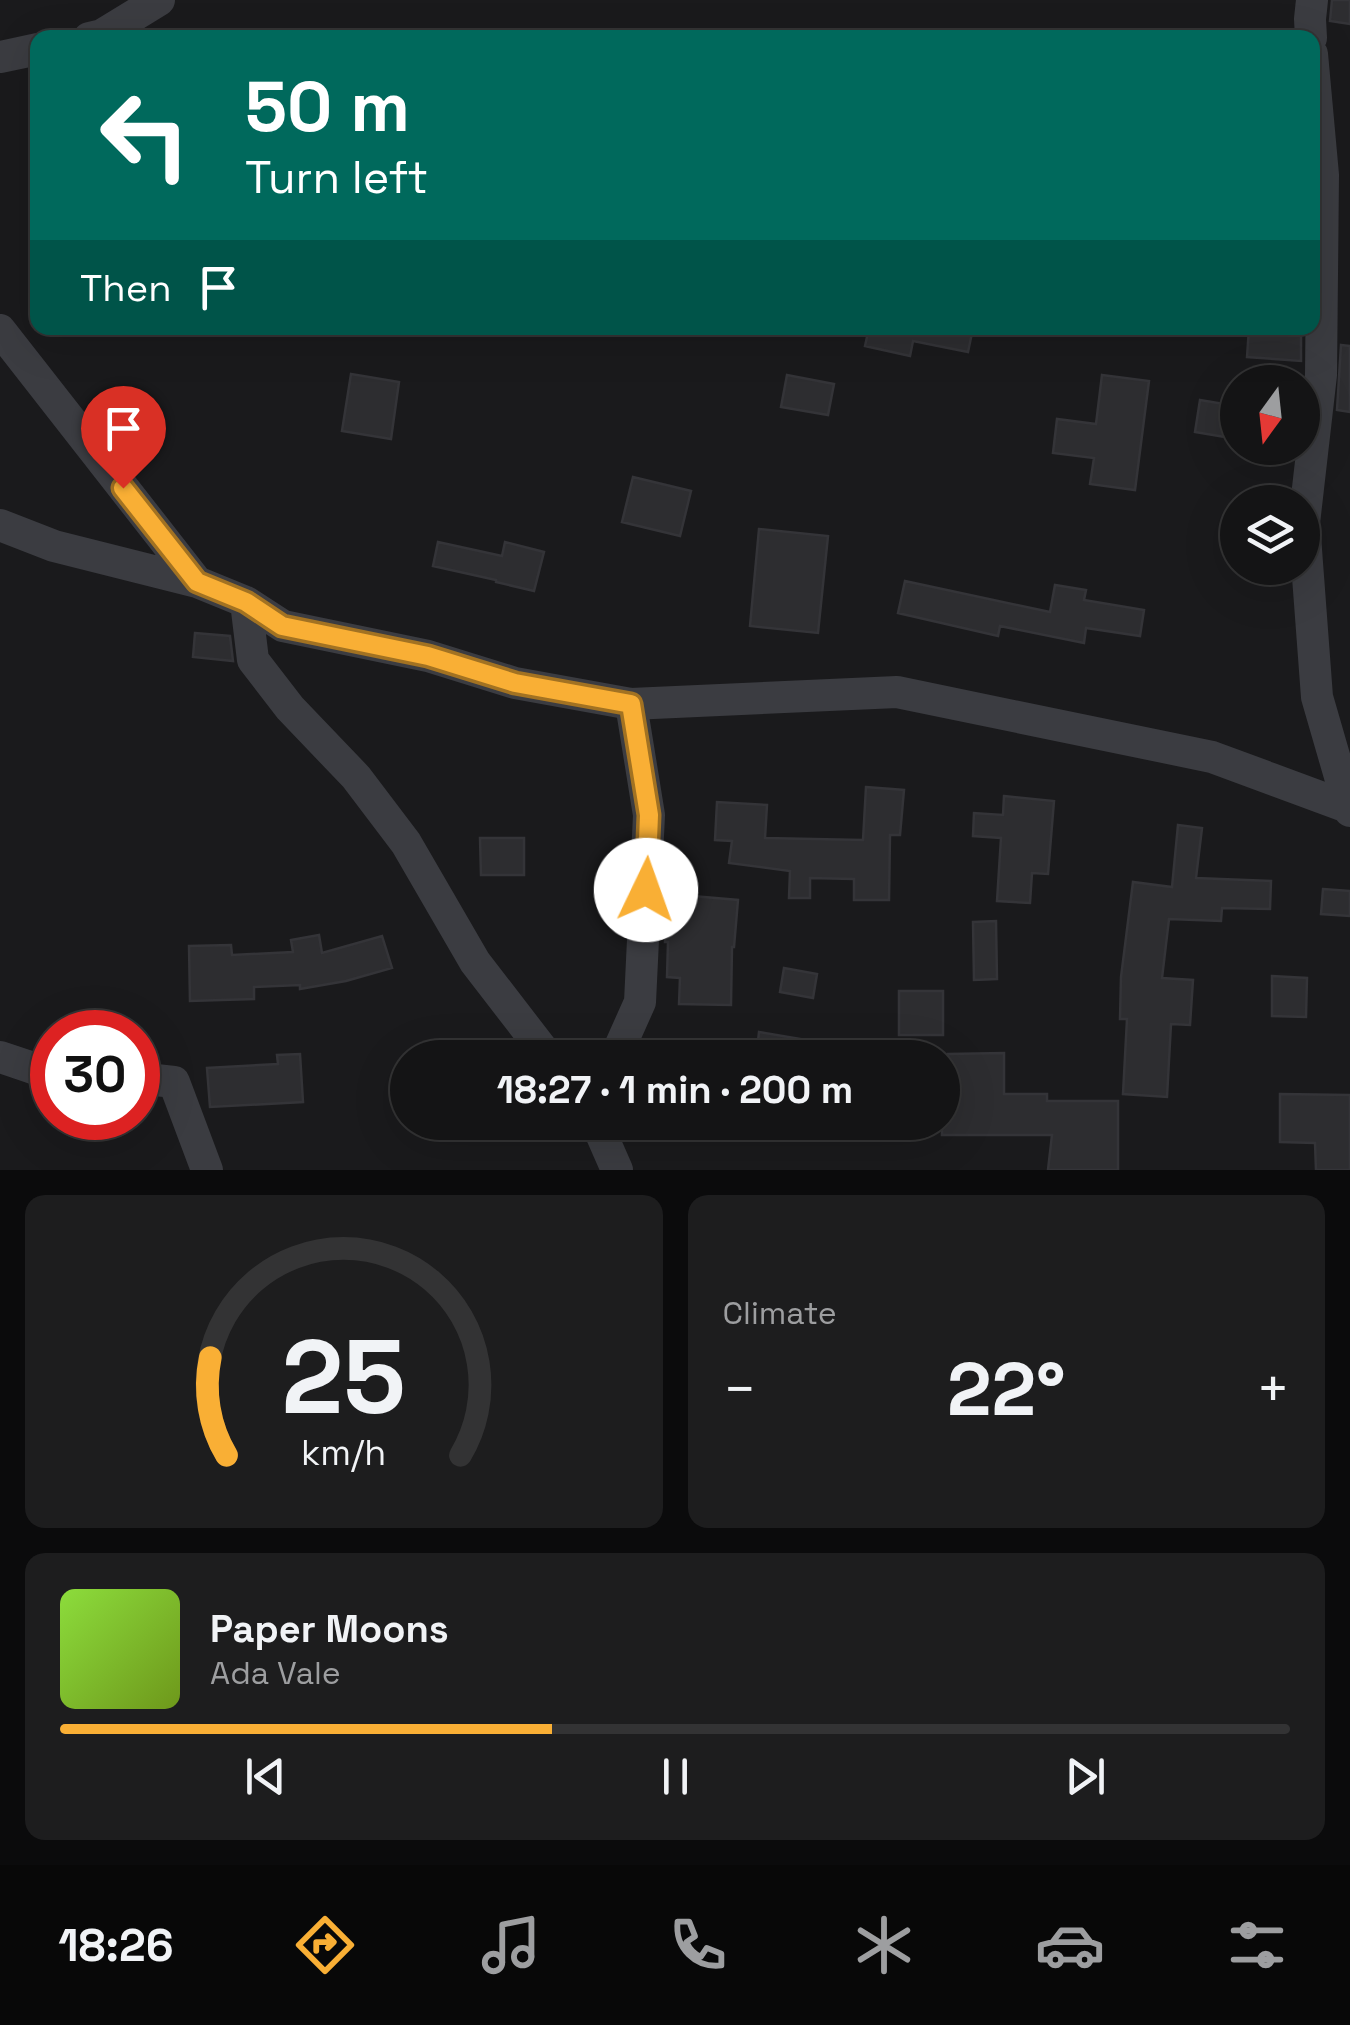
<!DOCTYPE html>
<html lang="en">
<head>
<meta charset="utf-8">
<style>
	:root { --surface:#141415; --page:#1d1d1e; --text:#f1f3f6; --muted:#9d9ea0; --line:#333334; --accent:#f9af35 }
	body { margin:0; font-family:"Space Grotesk",sans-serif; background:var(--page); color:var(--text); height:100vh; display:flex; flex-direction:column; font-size:38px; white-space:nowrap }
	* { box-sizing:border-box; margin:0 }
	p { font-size:32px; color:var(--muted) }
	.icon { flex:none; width:55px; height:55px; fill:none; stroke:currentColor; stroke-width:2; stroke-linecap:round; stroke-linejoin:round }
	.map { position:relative; height:1170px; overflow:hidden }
	.panel { display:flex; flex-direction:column; gap:25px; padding:25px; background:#0b0b0c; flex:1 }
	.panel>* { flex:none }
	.guide { position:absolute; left:30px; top:30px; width:1290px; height:305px; border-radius:20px; box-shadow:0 10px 40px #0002,0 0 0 2px var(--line); background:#00695c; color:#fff; overflow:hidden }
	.needle { width:65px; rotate:195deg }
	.controls { position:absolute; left:1220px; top:365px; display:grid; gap:20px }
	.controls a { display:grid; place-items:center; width:100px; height:100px; border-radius:50%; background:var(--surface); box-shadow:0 10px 40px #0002,0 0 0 2px var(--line); font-size:50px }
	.speed { position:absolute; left:30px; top:1010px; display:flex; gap:20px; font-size:50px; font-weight:700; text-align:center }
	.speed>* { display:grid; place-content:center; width:130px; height:130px; border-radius:50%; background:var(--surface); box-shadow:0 10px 40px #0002,0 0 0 2px var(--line); line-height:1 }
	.speed .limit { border:15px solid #d22; background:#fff; color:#111 }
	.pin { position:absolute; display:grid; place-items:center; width:85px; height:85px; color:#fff; margin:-102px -42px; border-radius:50% 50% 50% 0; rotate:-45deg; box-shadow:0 0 10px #0007 }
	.pin .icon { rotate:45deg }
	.me { position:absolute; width:110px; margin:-55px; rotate:3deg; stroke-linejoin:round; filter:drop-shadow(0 0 8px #0008) }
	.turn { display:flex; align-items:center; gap:35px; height:210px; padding:0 50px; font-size:45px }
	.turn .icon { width:130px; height:130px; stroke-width:2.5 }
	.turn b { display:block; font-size:70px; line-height:85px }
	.then { display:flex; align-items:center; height:95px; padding:0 50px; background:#0003; gap:20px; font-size:38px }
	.big { font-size:75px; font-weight:800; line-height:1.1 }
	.panel .tile { flex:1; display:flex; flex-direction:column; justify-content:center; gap:15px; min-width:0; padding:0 35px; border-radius:20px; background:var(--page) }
	.panel .dial { align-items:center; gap:0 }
	.dial svg { height:260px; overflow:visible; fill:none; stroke:var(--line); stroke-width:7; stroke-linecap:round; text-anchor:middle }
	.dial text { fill:var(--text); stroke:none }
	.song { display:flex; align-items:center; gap:30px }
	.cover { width:120px; height:120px; border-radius:15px; background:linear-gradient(135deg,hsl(90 70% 55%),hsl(80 70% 35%)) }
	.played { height:10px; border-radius:5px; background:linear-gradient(90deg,var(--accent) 40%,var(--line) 40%) }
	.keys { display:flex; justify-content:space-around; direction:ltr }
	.heat { display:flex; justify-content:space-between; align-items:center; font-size:55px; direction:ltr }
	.panel .tiles { flex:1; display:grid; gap:25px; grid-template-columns:1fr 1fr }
	.tile:last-child { grid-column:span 2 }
	.trip { position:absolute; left:390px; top:1040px; width:570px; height:100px; border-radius:50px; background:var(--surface); box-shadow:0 10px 40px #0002,0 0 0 2px var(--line); font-weight:800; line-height:100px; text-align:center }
	.dock { display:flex; height:160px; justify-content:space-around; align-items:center; background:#080808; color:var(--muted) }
	.dock .icon { width:70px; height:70px }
	.dock .active { color:var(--accent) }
	.dock b { font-size:45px; color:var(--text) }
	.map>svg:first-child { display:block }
	.building { fill:#2d2d30; stroke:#343438; stroke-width:2.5 }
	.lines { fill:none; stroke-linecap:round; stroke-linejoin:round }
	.minor { stroke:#3b3c41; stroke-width:32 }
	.route-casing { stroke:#a27222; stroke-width:25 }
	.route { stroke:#f9af35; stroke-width:18 }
</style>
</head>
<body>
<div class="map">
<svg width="1350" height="1170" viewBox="0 0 1350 1170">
	<rect width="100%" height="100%" fill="#1a1a1c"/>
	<path class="building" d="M1332,0H1350V24L1330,21Z
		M869,328H973L968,352L913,341L910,356L865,346Z
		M1249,328H1301V361L1247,357Z
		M1341,345L1350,346V412L1337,410Z
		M351,374L399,382L391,439L342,431Z
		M787,375L834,384L828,415L781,407Z
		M1102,375L1149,381L1135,490L1090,484L1094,458L1053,453L1057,419L1096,424Z
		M1200,400L1230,405L1225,437L1195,432Z
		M633,477L691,491L680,536L622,522Z
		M759,529L828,536L818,633L750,626Z
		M438,542L502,556L505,542L544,552L534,591L496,582V580L433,566Z
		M905,581L1050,612L1055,585L1086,590L1084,600L1144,610L1140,636L1086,628L1084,643L1000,626L998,636L898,613Z
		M195,633L230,636L233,661L193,657Z
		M866,787L904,790L900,835H890L889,900H854V879L810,878V898H789L790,871L729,863L732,841L715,840L717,802L767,805L765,838L863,840Z
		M1004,796L1054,801L1048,874L1032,873L1030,903L997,901L1001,838L973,836L974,813L1003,815Z
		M1178,825L1202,828L1196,878L1271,881L1270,909L1222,908L1221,921L1169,919L1162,978L1193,980L1190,1025L1171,1024L1167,1097L1123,1094L1127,1019H1120L1121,977L1133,882L1172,887Z
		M480,838H524V875H481Z
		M1323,889L1350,891V916L1321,914Z
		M669,894L738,900L734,947H732L731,1005L679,1004L680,978L667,977L668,942H665Z
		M996,921L997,979L974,980L973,922Z
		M319,935L322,953L382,936L392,968L346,981L300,989V985L254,987V999L190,1001L189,946L231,945L232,955L293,952L291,940Z
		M784,968L817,974L813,998L780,992Z
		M1272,976L1307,978L1306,1017L1272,1016Z
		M899,991H943V1035H899Z
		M759,1032L842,1046L841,1058H756Z
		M1004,1053V1094H1047V1101H1118V1170H1048L1052,1135H942V1091H948V1054Z
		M300,1054L303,1102L210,1107L207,1068L278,1064L277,1055Z
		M1280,1094L1350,1095V1170H1316L1315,1143L1280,1142Z"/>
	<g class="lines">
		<path class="minor" d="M89,38L102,35L159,0
			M1311,38L1310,19L1312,0
			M1312,54L1323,175L1321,375L1304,523L1317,697L1350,811
			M0,57L38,49
			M0,330L197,582
			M0,525L54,546L197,582L246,602L283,626L428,656L515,683L631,704L897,692L1212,757L1350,808
			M246,602L253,660L290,708L356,777L406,843L475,962L549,1058
			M0,1057L33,1068L52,1070
			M615,1058L640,1002L649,815L631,704
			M138,1078L174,1082L207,1170
			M596,1122L617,1170"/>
	</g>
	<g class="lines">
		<g class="route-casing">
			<path id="route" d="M123,488L197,582L246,602L282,626L428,656L515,683L631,704L649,815L646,890"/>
		</g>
		<use href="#route" class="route"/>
	</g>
</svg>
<div class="controls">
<a><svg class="needle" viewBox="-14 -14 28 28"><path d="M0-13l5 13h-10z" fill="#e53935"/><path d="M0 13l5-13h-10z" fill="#9d9ea0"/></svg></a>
<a><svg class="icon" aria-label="layers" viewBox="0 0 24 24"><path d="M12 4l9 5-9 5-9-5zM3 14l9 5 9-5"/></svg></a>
</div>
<div class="speed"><div class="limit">30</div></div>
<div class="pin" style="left:123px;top:488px;background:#d93025"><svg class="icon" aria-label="arrive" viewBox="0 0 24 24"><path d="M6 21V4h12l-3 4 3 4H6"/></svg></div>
<svg class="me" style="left:646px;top:890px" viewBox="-20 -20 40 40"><circle r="19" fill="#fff"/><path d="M0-13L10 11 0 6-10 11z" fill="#f9af35"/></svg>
<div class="trip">18:27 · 1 min · 200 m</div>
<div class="guide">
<div class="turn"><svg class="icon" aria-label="left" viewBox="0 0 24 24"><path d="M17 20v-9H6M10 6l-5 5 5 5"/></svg><div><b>50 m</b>Turn left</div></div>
<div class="then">Then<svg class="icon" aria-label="arrive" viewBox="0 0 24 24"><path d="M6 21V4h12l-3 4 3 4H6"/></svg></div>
</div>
</div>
<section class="panel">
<div class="tiles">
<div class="tile dial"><svg viewBox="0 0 100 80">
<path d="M14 69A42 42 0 1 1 86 69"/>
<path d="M14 69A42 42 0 0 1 9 39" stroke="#f9af35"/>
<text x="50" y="56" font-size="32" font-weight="700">25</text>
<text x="50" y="72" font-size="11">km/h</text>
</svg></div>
<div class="tile"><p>Climate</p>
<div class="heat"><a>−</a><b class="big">22°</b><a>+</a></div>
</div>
<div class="tile">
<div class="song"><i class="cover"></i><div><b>Paper Moons</b><p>Ada Vale</p></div></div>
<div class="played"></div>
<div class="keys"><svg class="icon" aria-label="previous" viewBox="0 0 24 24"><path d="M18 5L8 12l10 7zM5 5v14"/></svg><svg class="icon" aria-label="pause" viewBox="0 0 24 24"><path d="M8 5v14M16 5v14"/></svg><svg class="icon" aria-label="next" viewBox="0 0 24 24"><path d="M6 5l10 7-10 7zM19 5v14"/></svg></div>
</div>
</div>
</section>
<nav class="dock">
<b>18:26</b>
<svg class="icon active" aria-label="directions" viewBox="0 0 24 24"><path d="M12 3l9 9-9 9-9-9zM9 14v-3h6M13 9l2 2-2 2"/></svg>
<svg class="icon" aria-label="music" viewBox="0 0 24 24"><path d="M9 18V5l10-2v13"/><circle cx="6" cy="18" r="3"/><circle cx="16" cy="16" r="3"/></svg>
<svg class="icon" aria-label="phone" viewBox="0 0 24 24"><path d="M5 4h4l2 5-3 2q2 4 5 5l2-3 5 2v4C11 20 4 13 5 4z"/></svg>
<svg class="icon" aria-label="climate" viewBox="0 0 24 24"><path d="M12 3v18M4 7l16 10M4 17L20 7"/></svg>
<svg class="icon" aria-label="car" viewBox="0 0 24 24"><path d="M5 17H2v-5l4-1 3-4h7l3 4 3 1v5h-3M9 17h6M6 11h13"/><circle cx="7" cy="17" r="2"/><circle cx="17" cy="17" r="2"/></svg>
<svg class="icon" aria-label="filters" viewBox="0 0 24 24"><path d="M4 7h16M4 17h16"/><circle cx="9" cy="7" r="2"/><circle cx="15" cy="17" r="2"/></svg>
</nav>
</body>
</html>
